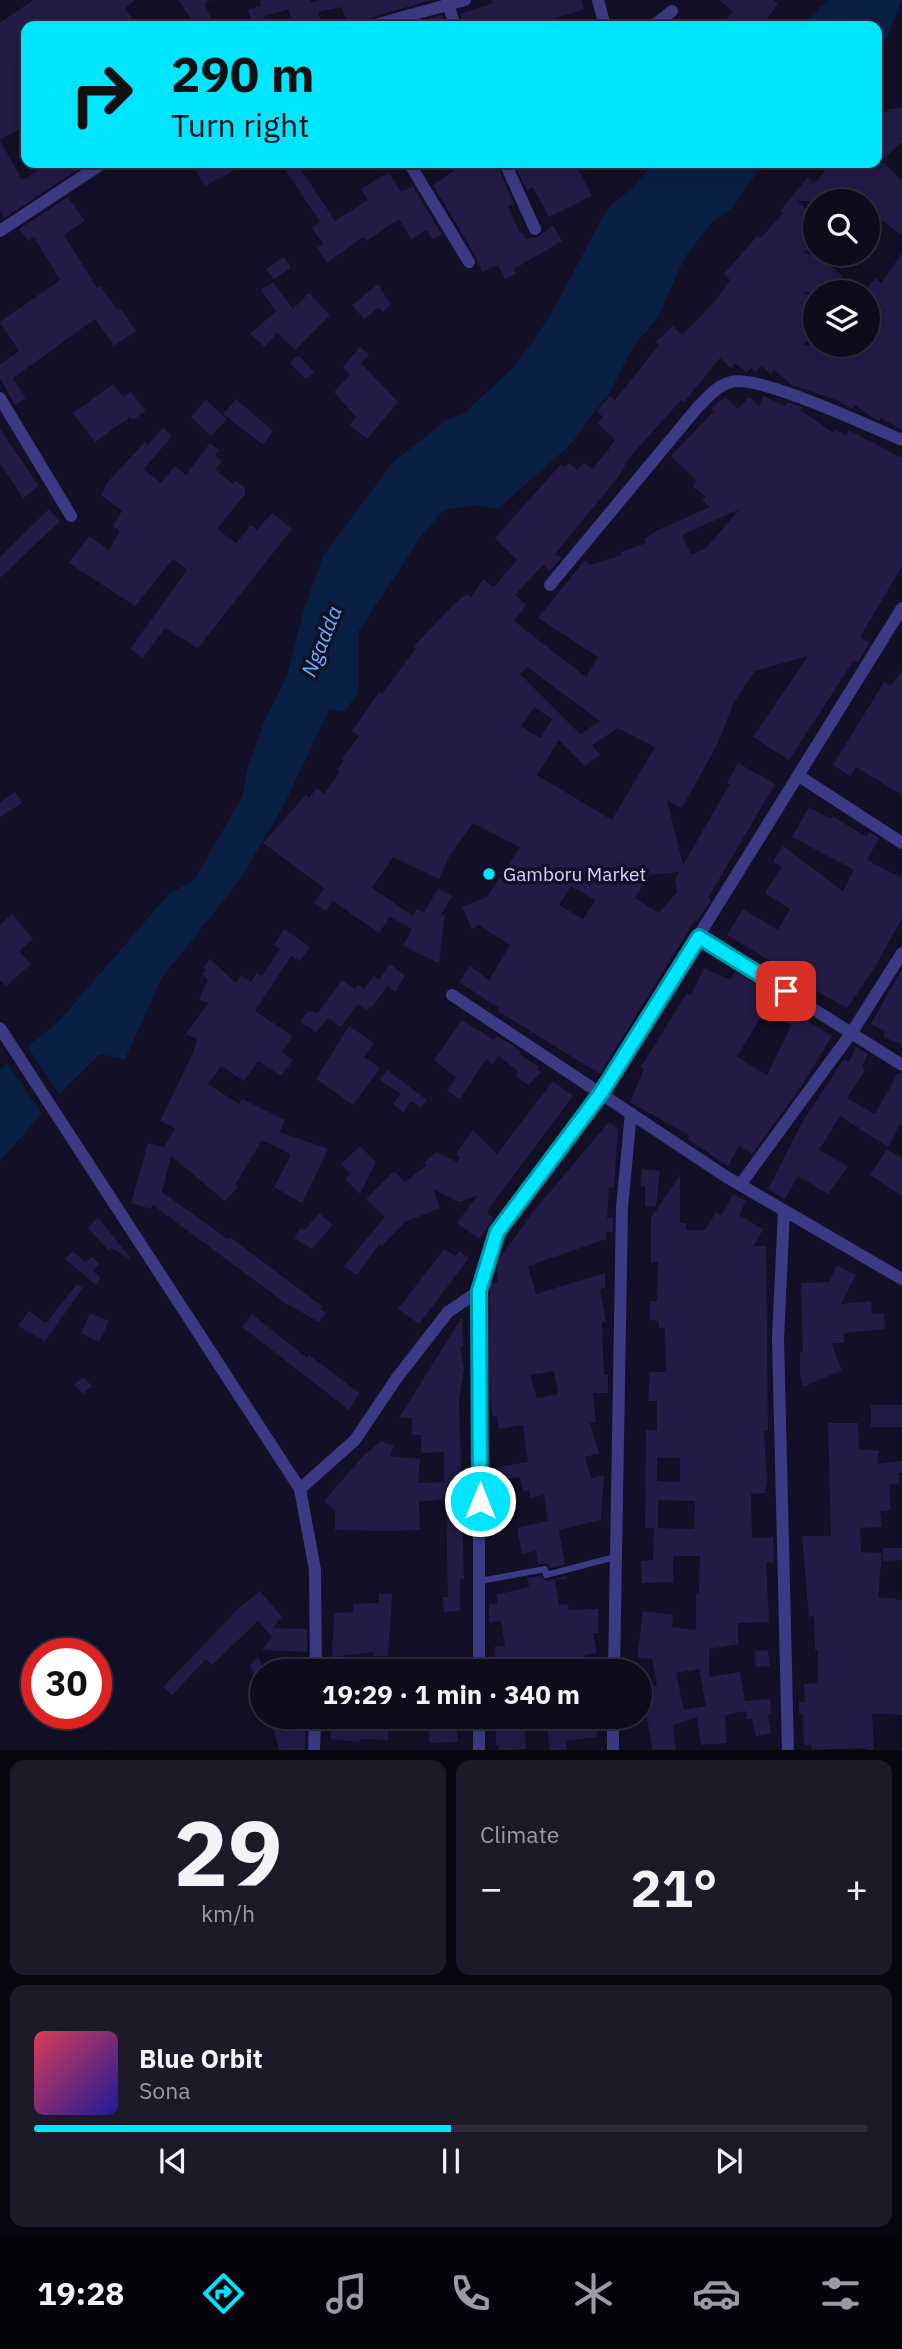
<!DOCTYPE html>
<html lang="en">
<head>
<meta charset="utf-8">
<style>
	:root { --surface:#0e0b1c; --page:#1c1929; --text:#f1f3f6; --muted:#9b9ba3; --line:#2e2b3b; --accent:#00e5ff }
	body { margin:0; font-family:"IBM Plex Sans",sans-serif; background:var(--page); color:var(--text); height:100vh; display:flex; flex-direction:column; font-size:26px; white-space:nowrap }
	* { box-sizing:border-box; margin:0 }
	p { font-size:23px; color:var(--muted) }
	.icon { flex:none; width:38px; height:38px; fill:none; stroke:currentColor; stroke-width:2; stroke-linecap:round; stroke-linejoin:round }
	.map { position:relative; height:1750px; overflow:hidden }
	.side { display:flex; flex-direction:column; gap:10px; padding:10px; background:#08060f; flex:1 }
	.side>* { flex:none }
	.top-card { position:absolute; left:21px; top:21px; width:861px; height:147px; border-radius:14px; box-shadow:0 7px 28px #0002,0 0 0 2px var(--line); background:#00e5ff; color:#111; overflow:hidden }
	.buttons { position:absolute; left:803px; top:189px; display:grid; gap:14px }
	.buttons a { display:grid; place-items:center; width:77px; height:77px; border-radius:50%; background:var(--surface); box-shadow:0 7px 28px #0002,0 0 0 2px var(--line); font-size:35px }
	.speed { position:absolute; left:21px; top:1638px; display:flex; gap:14px; font-size:35px; font-weight:700; text-align:center }
	.speed>* { display:grid; place-content:center; width:91px; height:91px; border-radius:50%; background:var(--surface); box-shadow:0 7px 28px #0002,0 0 0 2px var(--line); line-height:1 }
	.speed .limit { border:10px solid #d22; background:#fff; color:#111 }
	.pin { position:absolute; display:grid; place-items:center; width:60px; height:60px; color:#fff; margin:-30px; border-radius:14px; box-shadow:0 4px 10px #0006 }
	.me { position:absolute; width:77px; margin:-38px; rotate:0deg; stroke-linejoin:round; filter:drop-shadow(0 0 5px #0008) }
	.turn { display:flex; align-items:center; gap:24px; height:147px; padding:0 35px; font-size:32px }
	.turn .icon { width:91px; height:91px; stroke-width:2.5 }
	.turn b { display:block; font-size:49px; line-height:60px }
	.big { font-size:52px; font-weight:800; line-height:1.1 }
	.side .widget { flex:1; display:flex; flex-direction:column; justify-content:center; gap:10px; min-width:0; padding:0 24px; border-radius:14px; background:var(--page) }
	.side .dial { align-items:center; gap:0 }
	.dial b { font-size:91px; line-height:1 }
	.song { display:flex; align-items:center; gap:21px }
	.cover { width:84px; height:84px; border-radius:10px; background:linear-gradient(135deg,hsl(350 70% 55%),hsl(240 70% 35%)) }
	.played { height:7px; border-radius:4px; background:linear-gradient(90deg,var(--accent) 50%,var(--line) 50%) }
	.keys { display:flex; justify-content:space-around; direction:ltr }
	.heat { display:flex; justify-content:space-between; align-items:center; font-size:38px; direction:ltr }
	.side .tiles { flex:1; display:grid; gap:10px; grid-template-columns:1fr 1fr }
	.widget:last-child { grid-column:span 2 }
	.trip { position:absolute; left:250px; top:1659px; width:402px; height:70px; border-radius:35px; background:var(--surface); box-shadow:0 7px 28px #0002,0 0 0 2px var(--line); font-weight:800; line-height:70px; text-align:center }
	.tabs { display:flex; height:112px; justify-content:space-around; align-items:center; background:#06040b; color:var(--muted) }
	.tabs .icon { width:49px; height:49px }
	.tabs .on { color:var(--accent) }
	.tabs b { font-size:32px; color:var(--text) }
	.map>svg:first-child { display:block }
	.water { fill:#0a1f44 }
	.pier { fill:#130f26 }
	.building { fill:#241b47; fill-rule:evenodd }
	.lines { fill:none; stroke-linecap:round; stroke-linejoin:round }
	.lane { stroke:#3d3a85; stroke-width:6 }
	.street { stroke:#3d3a85; stroke-width:12 }
	.route-casing { stroke:#0095a6; stroke-width:18 }
	.route { stroke:#00e5ff; stroke-width:12 }
	.poi-dot { fill:#00e5ff; stroke:#130f26; stroke-width:2.5 }
	.labels { text-anchor:middle; dominant-baseline:central; stroke-width:7; stroke-linejoin:round; paint-order:stroke }
	.poi-label { font-size:19px; fill:#d9d4ff; stroke:#130f26; text-anchor:start }
	.water-label { font-size:21px; font-style:italic; fill:#62b6ff; stroke:#130f26 }
</style>
</head>
<body>
<div class="map">
<svg width="902" height="1751" viewBox="0 0 902 1751">
	<rect width="100%" height="100%" fill="#130f26"/>
	<path class="water" d="M829,0H902L877,63V26H800Z
		M653,163H764L731,209L712,222L685,257L658,317L633,347L610,392L570,445L498,509L476,505L444,510L424,532L358,632V693L344,712L329,709L284,805L239,881L161,979L125,1059L100,1054L65,1088L0,1161V1069L59,1021L168,895L195,879L242,797L247,771L264,722L287,676L304,610L323,556L393,462L448,419L464,413L514,367L549,318L607,209L636,184Z"/>
	<path class="pier" d="M26,1044L61,1097L44,1117L5,1060Z"/>
	<path class="building" d="M33,0H135L125,8L137,26H26V126L0,139V23Z
		M178,0H210L204,3L213,22L196,26Z
		M260,0H310L311,3L319,0H432L369,18L362,26H353L352,20L346,22L342,7L318,12L322,26H296L288,11L291,9L264,16L267,26H253L248,10L261,5Z
		M492,0H581L584,10L550,19L552,26H464L460,14L493,3Z
		M719,0H773L778,4L761,26H721L733,11Z
		M442,15L446,26H403Z
		M902,108V142L879,163H884L902,181V236L875,215L868,223V201H797L816,218V240L803,254H837L828,264L843,276L829,292H803L816,298V331L803,345H868V320L874,307L868,302V286L876,278L881,283L902,253V430L881,418L879,421L870,416L855,405L853,409L834,399L792,385L774,370L771,374L761,366L756,372L751,368L747,373L735,363L731,368L720,358L684,402L681,400L629,458L619,476L555,554L561,558L550,571L543,565L515,595L526,605L514,621L586,677L598,657L538,618L584,561L590,565L622,555L621,552L646,543L644,539L658,530L710,507L702,501L706,497L693,486L697,481L671,456L714,411L711,408L725,397L738,409L749,397L759,406L764,396L785,406L788,402L802,407L800,410L834,433L836,430L846,436L849,430L902,458V566L860,637L870,643L858,662L854,660L789,760L753,737L808,656L755,671L734,702L717,745L682,808L667,800L683,865L730,784L727,783L738,763L775,784L708,898L711,900L697,921L695,920L600,1074L498,1011L499,1008L459,982L470,966L489,980L510,945L479,925L472,929L462,907L487,897L520,847L473,823L449,857L439,879L393,857L372,888L413,916L417,909L424,913L438,888L452,896L440,916L445,914L439,963L403,946L412,929L390,917L379,933L333,901L326,911L314,903L324,888L263,843L306,795L309,798L317,788L324,794L340,772L337,770L344,760L342,758L359,736L352,731L379,692L382,694L416,648L414,646L453,605L467,594L471,597L483,579L494,587L517,560L495,538L561,464L565,467L569,463L577,470L584,463L592,469L609,449L615,439L597,423L603,417L597,411L610,396L615,400L659,345L656,342L673,326L682,335L717,299L730,280L724,274L758,235L761,238L783,213L780,211L808,177L814,183L832,163H877V120L889,109ZM740,509L706,548L691,555L682,535ZM527,667L600,721L580,734L520,674ZM534,707L552,719L540,738L521,726ZM618,728L655,747L612,820L537,775L559,740L585,766L600,755L592,745ZM679,872L675,879L677,892L659,913L635,898L649,875ZM571,886L595,900L583,919L559,905Z
		M0,140L22,180L41,169L38,163H88L4,218L0,211Z
		M192,163H248L205,186Z
		M297,163L335,221L368,200L361,189L389,172L401,192L413,186L442,235L432,239L427,230L411,239L399,219L366,241L363,237L327,263L317,248L323,244L312,228L320,222L286,171Z
		M457,163H496L514,204L508,207L520,233L522,232L526,239L538,237L553,225L562,241L514,269L516,274L505,279L498,265L482,272L476,257L433,185L459,167Z
		M514,163H575L592,196L549,217L533,187L527,190Z
		M68,197L85,221L64,235L97,288L100,286L118,311L121,309L136,331L114,346L95,319L13,378L26,398L15,405L0,378V365L19,351L0,322L60,280L34,237L28,241L19,229Z
		M284,257L291,268L274,279L266,269Z
		M273,282L293,309L309,293L330,315L295,350L277,333L265,347L250,334L276,311L261,290Z
		M378,284L391,305L383,312L379,307L364,319L352,305Z
		M360,347L369,355L361,363L398,402L367,439L350,425L356,417L334,392L350,375L343,367Z
		M298,355L314,372L306,379L290,363Z
		M113,384L123,397L131,392L146,411L133,420L130,417L95,442L73,413Z
		M236,399L273,431L263,445L223,414Z
		M206,400L227,419L211,436L191,417Z
		M163,427L172,436L144,469L161,483L175,466L186,475L210,443L219,450L215,455L222,461L215,470L233,484L236,481L245,488V494L217,529L236,543L251,525L257,530L272,513L292,529L198,648L165,628L143,658L130,649L187,570L173,559L135,606L69,563L89,536L109,550L120,531L113,526L122,511L101,495L108,482L130,458L145,442L148,445Z
		M0,429L39,486L23,498L0,463Z
		M49,509L60,521L0,578V557Z
		M902,671V795L856,767L850,776L833,765L884,682L891,686Z
		M15,792L22,803L0,817V802Z
		M809,807L831,819L832,816L867,837L869,832L879,838L867,860L902,878V918L875,967L847,1008L782,972L784,969L727,935L743,909L778,930L790,909L765,893L782,867L773,862L783,846L843,891L854,870L792,837Z
		M12,914L33,939L19,951L31,964L6,986L0,980V925Z
		M284,929L310,947L300,961L291,956L255,1011L293,1036L282,1052L293,1060L281,1076L258,1061L244,1081L221,1066L208,1084L239,1104L242,1099L285,1120L280,1132L328,1149L302,1203L274,1187L290,1157L289,1153L262,1140L235,1185L238,1187L225,1201L171,1156L162,1192L228,1239L230,1237L322,1306L320,1309L326,1313L319,1322L285,1303L153,1205L151,1209L131,1203L148,1143L164,1147L175,1128L160,1121L194,1051L197,1039L186,1034L208,1003L199,999L208,980L202,974L206,970L203,967L210,959L236,983L241,975L251,982L257,973L262,976L280,949L274,945Z
		M390,964L405,976L395,992L387,986L372,1008L370,1006L367,1010L358,1004L341,1027L328,1018L316,1032L300,1022L308,1011L318,1013L342,980L355,989L358,985L364,989L374,976L379,980Z
		M704,968L730,980L735,972L761,987L759,990L810,1017L808,1021L832,1036L801,1087L752,1154L739,1146L728,1166L688,1139L690,1136L630,1102L644,1069L641,1067L687,993L691,995ZM765,1010L791,1026L767,1075L737,1057Z
		M902,969V1044L883,1037L885,1032L871,1024Z
		M462,1020L494,1040L497,1036L512,1045L521,1052L519,1054L539,1067L537,1070L541,1072L528,1085L515,1076L518,1071L498,1056L493,1064L486,1059L460,1099L447,1091L456,1077L434,1060Z
		M349,1026L374,1043L364,1057L380,1068L353,1105L316,1079Z
		M856,1047L868,1054L862,1067L865,1070L847,1098L875,1114L898,1073L902,1074V1122L888,1147L840,1116L819,1150L848,1166L842,1175L828,1194L798,1176L785,1199L768,1189L803,1121L844,1059L849,1062Z
		M387,1070L427,1100L421,1108L412,1101L403,1112L393,1104L401,1094L380,1080Z
		M553,1081L573,1096L495,1200L487,1213L494,1218L479,1239L457,1223L477,1196L459,1202L433,1189L440,1208L405,1222L382,1246L379,1244L357,1275L344,1266L385,1217L366,1199L394,1171L405,1182L426,1166L424,1163L436,1152L457,1162L460,1157L456,1154L473,1130L497,1154Z
		M609,1122L618,1129L614,1188L609,1187L607,1218H613V1232H606V1239L528,1266L536,1294L605,1273V1288L600,1289L606,1322H602L604,1375H608V1393H593L596,1422L590,1423L599,1453L585,1457L591,1478L604,1475L601,1520L559,1530L565,1564L551,1568L546,1564H538L536,1551L522,1554L517,1528L548,1521L544,1495L530,1498L529,1490L523,1492L520,1477L495,1481L492,1468L528,1462L523,1425L499,1429L497,1416L493,1417L489,1390L491,1389L489,1373L490,1284L498,1281L496,1264L532,1213ZM554,1371L558,1394L537,1398L530,1375Z
		M360,1146L376,1162L360,1194L345,1179L351,1174L341,1164Z
		M887,1149L902,1159V1196L870,1175Z
		M642,1169L660,1171L656,1206H645V1186H641Z
		M680,1175V1223H686V1230H705L716,1212L721,1216L733,1194L746,1201L739,1215L763,1229L754,1246H766L768,1431H764L767,1482L765,1493L751,1494L752,1538L773,1537L774,1562L766,1563L769,1622L738,1623V1644L709,1649V1677L740,1672L745,1701L770,1699L771,1715H768L771,1733L756,1736L752,1719H747L746,1711L725,1715L726,1743L701,1745L697,1717L673,1725L676,1751H653L645,1709L640,1710V1698H646L645,1686H657L652,1659L637,1658L643,1611L673,1615L672,1627L696,1630V1594H699L700,1556H673V1582L642,1583L641,1561L653,1560L654,1528H658H645L646,1430H657V1401H648L650,1372H666L665,1328H659V1321L650,1320V1301H657L658,1262H651V1218ZM657,1458H680V1482L657,1481ZM658,1500L695,1501L694,1529L658,1528ZM699,1669L706,1706L684,1710L676,1673Z
		M319,1213L333,1225L312,1249L294,1238L300,1228L305,1230Z
		M98,1217L132,1260L111,1248L109,1251L88,1228Z
		M444,1249L455,1256L459,1251L469,1258L419,1324L398,1309Z
		M73,1251L85,1262L92,1257L100,1264L93,1270L101,1278L96,1285L65,1259Z
		M837,1265L856,1275L841,1304L871,1301L872,1314L884,1313L885,1329L844,1333V1343H831L842,1370L803,1387L800,1373V1352H803L801,1283L829,1282Z
		M77,1284L83,1288L45,1341L18,1326L29,1311L46,1323Z
		M90,1313L109,1321L99,1342L81,1333Z
		M252,1314L307,1358L309,1355L359,1393L349,1410L242,1327Z
		M462,1317L463,1346L460,1347L464,1369L459,1399L464,1579H460V1611L444,1612L443,1597H448L446,1500L419,1501L420,1530L393,1531L335,1530V1510L324,1501L364,1455L381,1441L394,1446L390,1456L420,1459L418,1483L444,1482V1452L421,1453V1435H412V1418H399Z
		M83,1377L92,1386L83,1394L74,1385Z
		M871,1405H902V1427H871Z
		M828,1423H858L859,1449L879,1451L877,1464L902,1461V1473H898L899,1483L889,1485L891,1510L880,1511L882,1527L860,1528L861,1552L882,1553L878,1597L902,1600V1715L872,1713L874,1751L862,1748L812,1750L811,1745H804L803,1714H799V1702H805L804,1684L818,1683V1650H815L814,1616L809,1617L802,1536H831Z
		M883,1548H902V1560L883,1561Z
		M540,1576L547,1581L566,1576L567,1578L555,1580L559,1605L568,1604L569,1610L598,1609V1633H593L597,1653L584,1655L587,1671H497L494,1647L505,1646L501,1621L489,1622V1604H498L496,1595L529,1587L527,1578Z
		M260,1591L282,1617L273,1628L307,1629V1652L262,1650L272,1637L258,1621L212,1665L206,1659L172,1695L163,1687L240,1607Z
		M379,1594H392L388,1656H374L373,1652L332,1657L334,1613L353,1612V1604L379,1603Z
		M768,1650L770,1666L756,1667L755,1651Z
		M258,1656L262,1666V1697L250,1666Z
		M392,1658H416L417,1671H392Z
		M271,1717H306L305,1751H279Z
		M331,1717H389L388,1740L360,1739V1742L331,1739Z
		M428,1717H456L458,1742L429,1743Z
		M495,1717H523L526,1749L499,1751V1745H496Z
		M546,1717H575L576,1722L596,1721L597,1737L566,1741L567,1751H550Z"/>
	<g class="lines">
		<path class="lane" d="M480,1581L545,1569L546,1575L615,1557"/>
		<path class="street" d="M598,0L605,26
			M448,4L455,26
			M371,26L465,0
			M653,26L672,11
			M409,163L469,262
			M505,163L535,229
			M0,231L103,163
			M0,398L71,516
			M550,585L697,408C708,397 716,386 731,382C759,374 871,427 902,440
			M799,776L902,843
			M699,937L902,1065
			M452,995L725,1176L902,1279
			M0,1028L300,1489
			M740,1185L852,1032L902,953
			M784,1211L778,1338L788,1751
			M316,1671L315,1570L300,1489L355,1440L396,1379L448,1312L479,1291
			M479,1671V1291L497,1232L601,1093L902,608
			M614,1671L622,1207L631,1113
			M314,1751L315,1717
			M479,1751V1717
			M613,1751V1717"/>
	</g>
	<g class="lines">
		<g class="route-casing">
			<path id="route" d="M480,1501L479,1291L497,1232L601,1093L699,937L786,991"/>
		</g>
		<use href="#route" class="route"/>
	</g>
	<circle class="poi-dot" cx="489" cy="874" r="7"/>
	<g class="labels">
		<g class="poi-label">
			<text x="503" y="874">Gamboru Market</text>
		</g>
		<g class="water-label">
			<text transform="translate(321 641) rotate(-68)">Ngadda</text>
		</g>
	</g>
</svg>
<div class="buttons">
<a><svg class="icon" aria-label="search" viewBox="0 0 24 24"><circle cx="10" cy="10" r="6"/><path d="M15 15l6 6"/></svg></a>
<a><svg class="icon" aria-label="layers" viewBox="0 0 24 24"><path d="M12 4l9 5-9 5-9-5zM3 14l9 5 9-5"/></svg></a>
</div>
<div class="speed"><div class="limit">30</div></div>
<div class="pin" style="left:786px;top:991px;background:#d93025"><svg class="icon" aria-label="arrive" viewBox="0 0 24 24"><path d="M6 21V4h12l-3 4 3 4H6"/></svg></div>
<svg class="me" style="left:480px;top:1501px" viewBox="-20 -20 40 40"><circle r="17" fill="#00e5ff" stroke="#fff" stroke-width="3"/><path d="M0-11L8 9 0 5-8 9z" fill="#fff"/></svg>
<div class="trip">19:29 · 1 min · 340 m</div>
<div class="top-card">
<div class="turn"><svg class="icon" aria-label="right" viewBox="0 0 24 24"><path d="M7 20v-9h11M14 6l5 5-5 5"/></svg><div><b>290 m</b>Turn right</div></div>
</div>
</div>
<section class="side">
<div class="tiles">
<div class="widget dial"><b>29</b><p>km/h</p></div>
<div class="widget"><p>Climate</p>
<div class="heat"><a>−</a><b class="big">21°</b><a>+</a></div>
</div>
<div class="widget">
<div class="song"><i class="cover"></i><div><b>Blue Orbit</b><p>Sona</p></div></div>
<div class="played"></div>
<div class="keys"><svg class="icon" aria-label="previous" viewBox="0 0 24 24"><path d="M18 5L8 12l10 7zM5 5v14"/></svg><svg class="icon" aria-label="pause" viewBox="0 0 24 24"><path d="M8 5v14M16 5v14"/></svg><svg class="icon" aria-label="next" viewBox="0 0 24 24"><path d="M6 5l10 7-10 7zM19 5v14"/></svg></div>
</div>
</div>
</section>
<nav class="tabs">
<b>19:28</b>
<svg class="icon on" aria-label="directions" viewBox="0 0 24 24"><path d="M12 3l9 9-9 9-9-9zM9 14v-3h6M13 9l2 2-2 2"/></svg>
<svg class="icon" aria-label="music" viewBox="0 0 24 24"><path d="M9 18V5l10-2v13"/><circle cx="6" cy="18" r="3"/><circle cx="16" cy="16" r="3"/></svg>
<svg class="icon" aria-label="phone" viewBox="0 0 24 24"><path d="M5 4h4l2 5-3 2q2 4 5 5l2-3 5 2v4C11 20 4 13 5 4z"/></svg>
<svg class="icon" aria-label="climate" viewBox="0 0 24 24"><path d="M12 3v18M4 7l16 10M4 17L20 7"/></svg>
<svg class="icon" aria-label="car" viewBox="0 0 24 24"><path d="M5 17H2v-5l4-1 3-4h7l3 4 3 1v5h-3M9 17h6M6 11h13"/><circle cx="7" cy="17" r="2"/><circle cx="17" cy="17" r="2"/></svg>
<svg class="icon" aria-label="filters" viewBox="0 0 24 24"><path d="M4 7h16M4 17h16"/><circle cx="9" cy="7" r="2"/><circle cx="15" cy="17" r="2"/></svg>
</nav>
</body>
</html>
